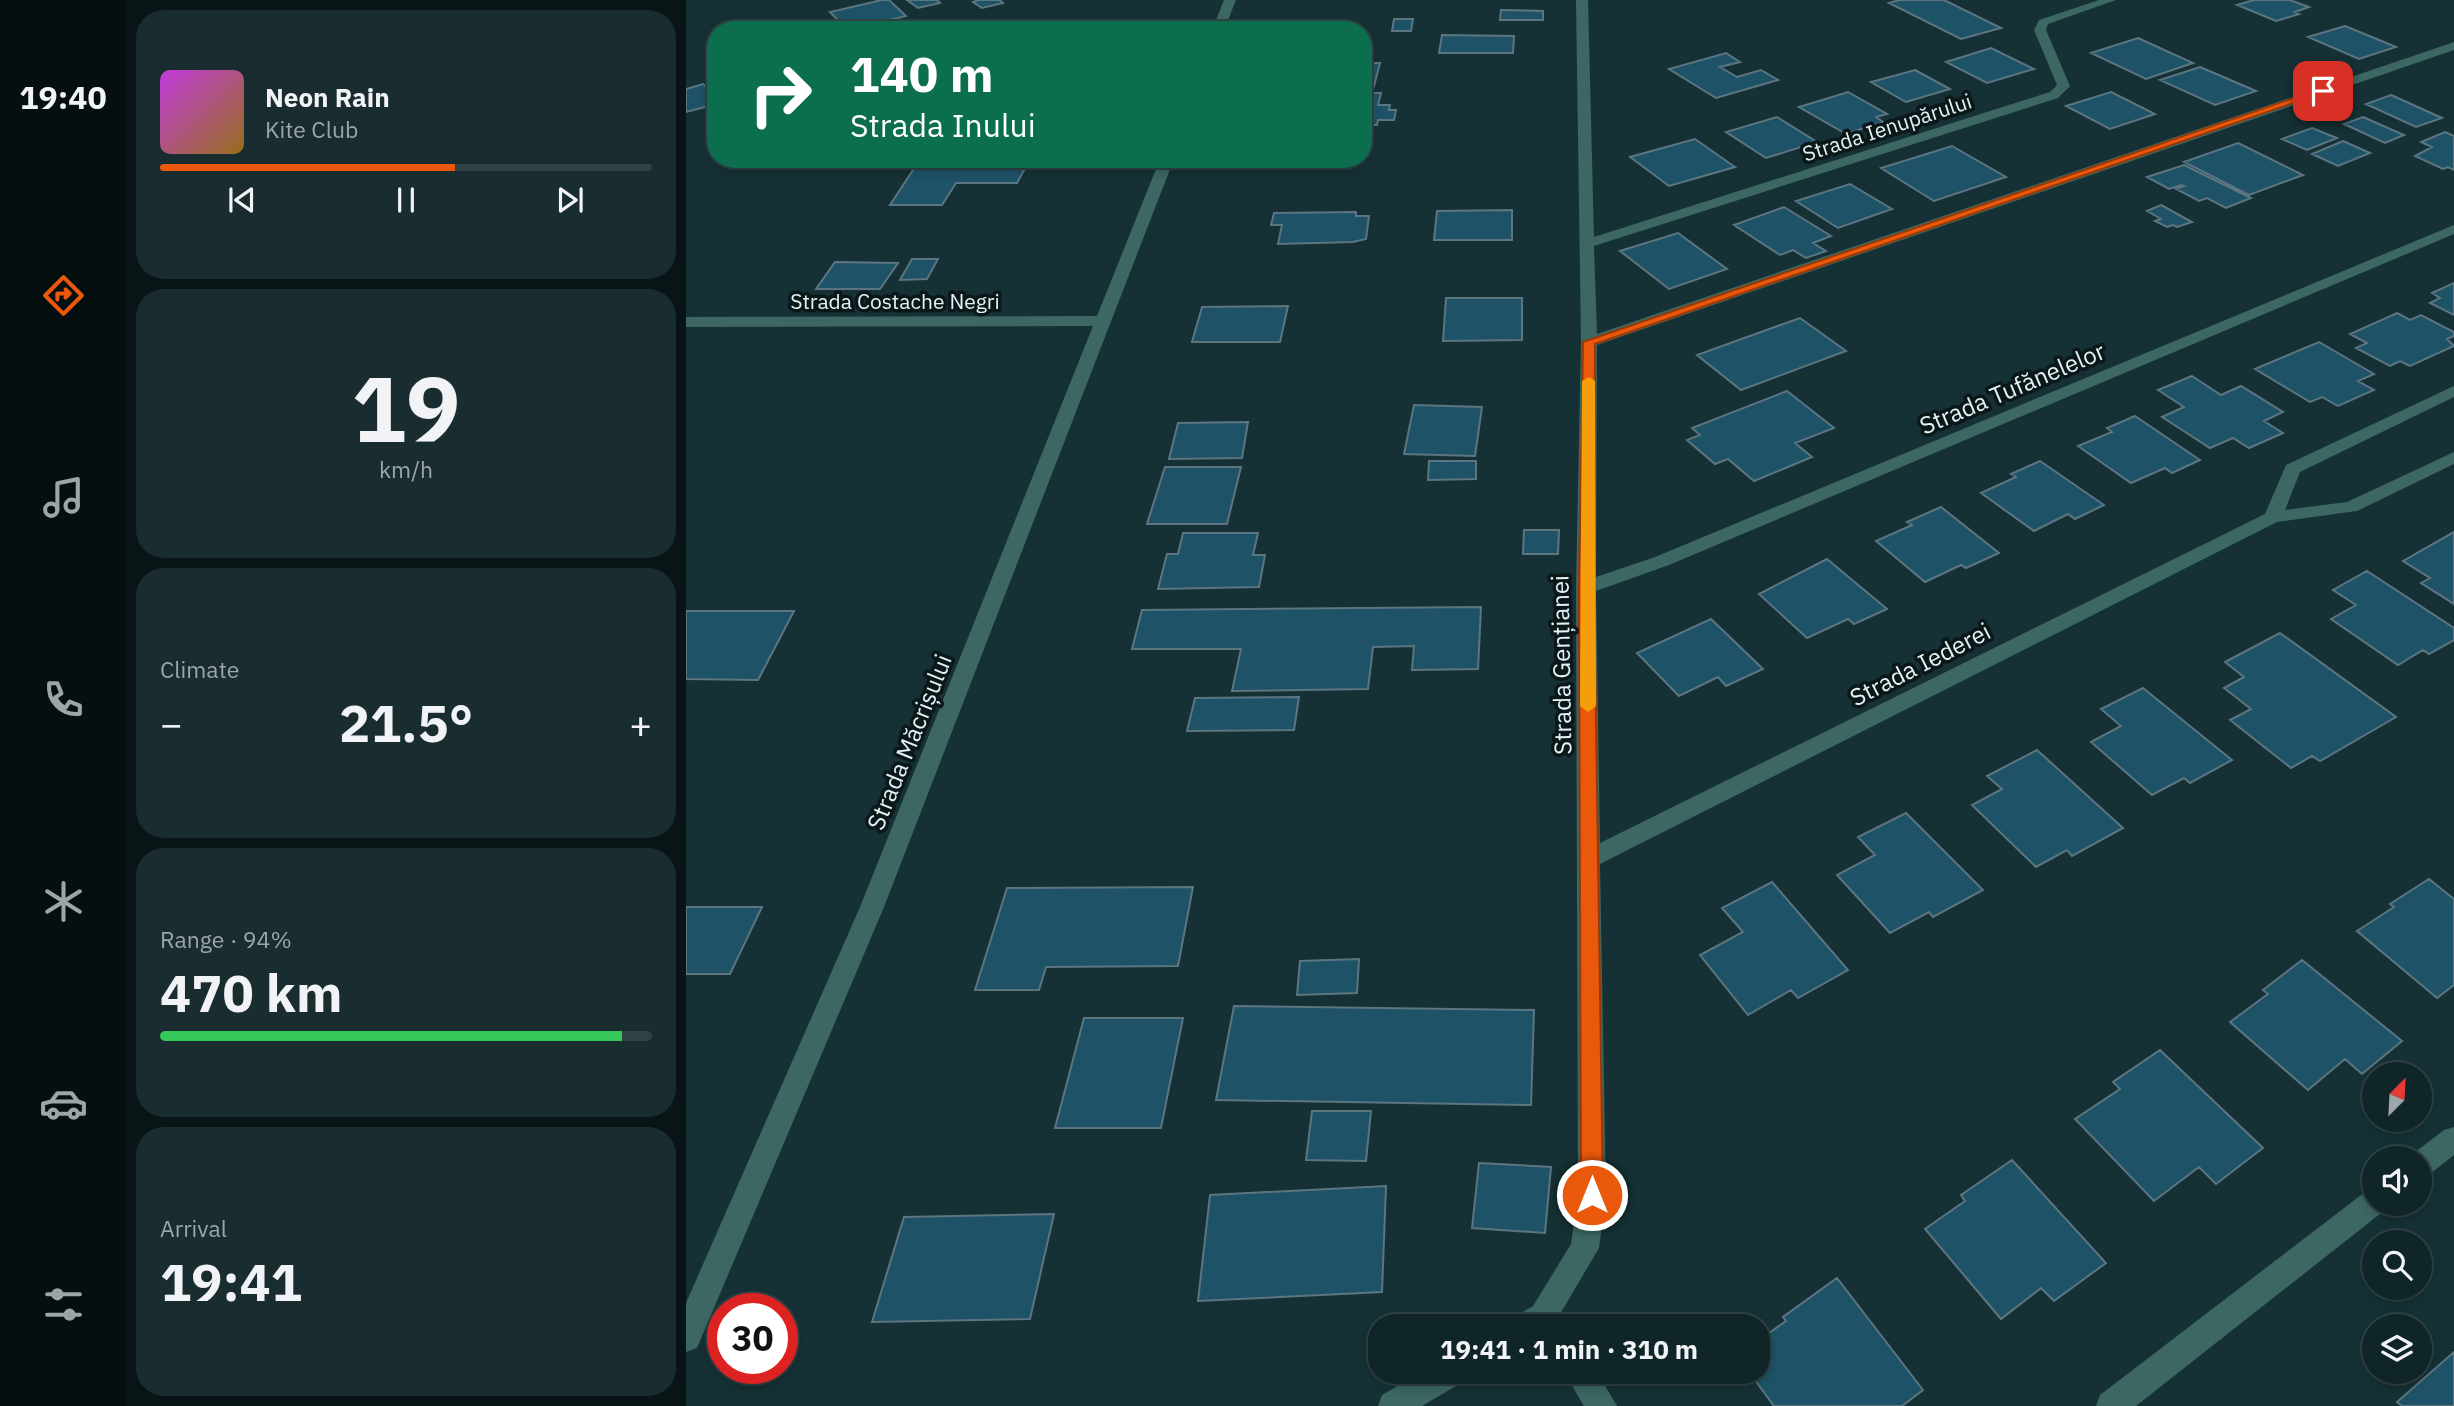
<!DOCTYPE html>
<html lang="en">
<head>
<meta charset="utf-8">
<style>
	:root { --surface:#102528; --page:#192d30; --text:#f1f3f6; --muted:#9ca5a8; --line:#304245; --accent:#ea580c }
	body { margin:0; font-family:"IBM Plex Sans",sans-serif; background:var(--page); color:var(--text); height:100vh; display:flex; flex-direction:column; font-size:26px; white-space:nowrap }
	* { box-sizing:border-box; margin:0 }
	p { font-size:23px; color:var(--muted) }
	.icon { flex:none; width:38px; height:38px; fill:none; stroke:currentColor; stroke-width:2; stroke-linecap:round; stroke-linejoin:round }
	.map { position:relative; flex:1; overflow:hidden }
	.drawer { display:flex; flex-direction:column; gap:10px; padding:10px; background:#091416; width:560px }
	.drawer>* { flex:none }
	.top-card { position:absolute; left:21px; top:21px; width:665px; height:147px; border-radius:28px; box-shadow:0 4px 10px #0003,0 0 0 2px var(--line); background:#0b6e4f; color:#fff; overflow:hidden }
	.needle { width:46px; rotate:24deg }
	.controls { position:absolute; left:1676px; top:1062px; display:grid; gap:14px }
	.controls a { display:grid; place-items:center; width:70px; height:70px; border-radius:50%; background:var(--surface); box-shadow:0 4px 10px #0003,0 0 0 2px var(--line); font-size:35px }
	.speed { position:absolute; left:21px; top:1293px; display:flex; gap:14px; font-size:35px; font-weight:700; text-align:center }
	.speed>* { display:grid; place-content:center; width:91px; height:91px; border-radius:50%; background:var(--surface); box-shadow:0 4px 10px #0003,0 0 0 2px var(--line); line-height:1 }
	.speed .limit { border:10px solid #d22; background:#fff; color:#111 }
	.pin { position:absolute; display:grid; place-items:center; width:60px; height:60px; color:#fff; margin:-30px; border-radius:14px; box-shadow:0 4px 10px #0006 }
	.me { position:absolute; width:77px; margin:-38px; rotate:0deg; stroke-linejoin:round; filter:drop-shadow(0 0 5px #0008) }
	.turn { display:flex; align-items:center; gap:24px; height:147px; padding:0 28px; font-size:32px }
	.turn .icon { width:91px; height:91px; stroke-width:2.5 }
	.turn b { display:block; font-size:49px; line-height:60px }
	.big { font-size:52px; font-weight:700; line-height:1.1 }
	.drawer .card { flex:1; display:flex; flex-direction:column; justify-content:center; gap:10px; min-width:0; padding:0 24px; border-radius:28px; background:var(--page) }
	.drawer .dial { align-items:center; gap:0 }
	.dial b { font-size:91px; line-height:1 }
	.song { display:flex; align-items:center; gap:21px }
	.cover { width:84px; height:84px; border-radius:10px; background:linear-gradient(135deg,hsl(290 70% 55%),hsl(40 70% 35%)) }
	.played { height:7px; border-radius:4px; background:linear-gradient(90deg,var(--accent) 60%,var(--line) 60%) }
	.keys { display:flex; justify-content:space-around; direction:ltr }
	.heat { display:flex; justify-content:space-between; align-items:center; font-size:38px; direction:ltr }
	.charge { height:10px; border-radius:5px; background:linear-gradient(90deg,#34c759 94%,var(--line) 0) }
	.trip { position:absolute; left:682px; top:1314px; width:402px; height:70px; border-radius:28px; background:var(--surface); box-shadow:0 4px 10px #0003,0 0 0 2px var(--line); font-weight:700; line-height:70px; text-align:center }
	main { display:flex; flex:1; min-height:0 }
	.menu { display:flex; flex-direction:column; width:126px; justify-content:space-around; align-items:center; background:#060f10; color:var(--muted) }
	.menu .icon { width:49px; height:49px }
	.menu .on { color:var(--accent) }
	.menu b { font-size:32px; color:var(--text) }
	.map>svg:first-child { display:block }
	.building { fill:#1e5267; stroke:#5c7581; stroke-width:2 }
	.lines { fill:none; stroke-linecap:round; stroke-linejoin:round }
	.minor { fill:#3d6762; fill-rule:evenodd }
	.route { fill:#ea580c; stroke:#983908; stroke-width:2 }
	.slow { fill:#f59e0b }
	.labels { text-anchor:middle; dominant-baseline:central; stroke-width:7; stroke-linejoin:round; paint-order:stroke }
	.far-street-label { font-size:21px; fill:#e2f3f5; stroke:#0b1719 }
	.street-label { font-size:24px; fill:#e2f3f5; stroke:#0b1719 }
</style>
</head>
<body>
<main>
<nav class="menu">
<b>19:40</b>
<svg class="icon on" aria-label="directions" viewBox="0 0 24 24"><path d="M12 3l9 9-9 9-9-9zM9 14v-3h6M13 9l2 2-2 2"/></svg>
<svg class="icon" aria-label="music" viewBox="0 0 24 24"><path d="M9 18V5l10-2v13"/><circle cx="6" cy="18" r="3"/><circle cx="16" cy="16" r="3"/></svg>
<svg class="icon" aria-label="phone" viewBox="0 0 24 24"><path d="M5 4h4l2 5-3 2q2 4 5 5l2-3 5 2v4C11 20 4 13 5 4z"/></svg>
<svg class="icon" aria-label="climate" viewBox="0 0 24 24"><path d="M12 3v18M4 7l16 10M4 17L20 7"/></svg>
<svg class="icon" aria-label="car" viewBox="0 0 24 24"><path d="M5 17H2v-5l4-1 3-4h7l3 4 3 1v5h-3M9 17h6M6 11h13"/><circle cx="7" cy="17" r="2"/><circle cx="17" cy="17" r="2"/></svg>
<svg class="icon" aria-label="filters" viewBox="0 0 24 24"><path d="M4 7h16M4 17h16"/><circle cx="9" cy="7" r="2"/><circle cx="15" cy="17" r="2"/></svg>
</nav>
<section class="drawer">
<div class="card">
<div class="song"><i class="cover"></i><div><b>Neon Rain</b><p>Kite Club</p></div></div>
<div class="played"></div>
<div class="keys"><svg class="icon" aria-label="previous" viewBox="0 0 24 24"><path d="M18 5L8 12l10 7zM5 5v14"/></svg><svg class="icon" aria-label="pause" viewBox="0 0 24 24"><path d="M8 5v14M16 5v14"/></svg><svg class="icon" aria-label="next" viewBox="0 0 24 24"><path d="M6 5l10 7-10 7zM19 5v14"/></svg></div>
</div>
<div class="card dial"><b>19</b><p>km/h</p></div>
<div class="card"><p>Climate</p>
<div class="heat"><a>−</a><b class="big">21.5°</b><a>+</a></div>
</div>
<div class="card"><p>Range · 94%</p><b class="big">470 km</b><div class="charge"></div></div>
<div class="card"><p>Arrival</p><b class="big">19:41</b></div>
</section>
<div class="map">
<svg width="1768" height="1406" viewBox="0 0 1768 1406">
	<rect width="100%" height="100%" fill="#153135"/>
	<path class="building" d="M196,0H203L220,16L161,30L144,12Z
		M221,0H251L254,3L232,8Z
		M293,0H314L317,3L296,8L287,2Z
		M1213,0H1258L1315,28L1275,39L1203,3Z
		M1568,0H1604L1623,7L1609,12L1613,14L1590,21L1551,5Z
		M815,10L857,11V20H814Z
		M708,19H727L725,31H706Z
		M1659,26L1710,47L1673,59L1622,37Z
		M756,35L828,36L827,53H753Z
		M1452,38L1507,63L1460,79L1405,53Z
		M1305,48L1348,69L1301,83L1260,62Z
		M1040,53L1054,62L1034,67L1051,77L1075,70L1092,80L1030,98L983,69Z
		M677,63H694L687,90H677Z
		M1514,67L1570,91L1529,105L1474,80Z
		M1229,70L1264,89L1220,102L1185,82Z
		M17,84L30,96V101L25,103L27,105L0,112V89Z
		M1162,92L1201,114L1190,117L1197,122L1160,134L1113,107Z
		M1425,92L1469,114L1424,129L1380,106Z
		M677,93H695L692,105H704L703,110H710L708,120H692L691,125H677Z
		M1705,95L1756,118L1730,127L1680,104Z
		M1091,117L1131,142L1080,158L1040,132Z
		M1677,117L1718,135L1699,143L1658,124Z
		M1626,128L1651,138L1621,150L1596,139Z
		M1759,132L1768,136V170L1762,167L1757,169L1729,156L1746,147L1735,142Z
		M1009,139L1049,167L983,186L944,157Z
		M1657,141L1684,153L1652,166L1626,154Z
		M1552,143L1617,175L1563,195L1498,162Z
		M1266,146L1320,177L1248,201L1195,168Z
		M251,159H344L331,183H270L256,205H204L229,167H246Z
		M1498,165L1565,198L1540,208L1521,198L1513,201L1490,189L1498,186L1495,185L1483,189L1461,177Z
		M1164,184L1206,209L1152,228L1110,201Z
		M1475,205L1506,222L1491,227L1487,225L1481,227L1469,221L1475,219L1461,211Z
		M1098,207L1145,236L1127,243L1140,251L1120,258L1107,250L1094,255L1048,225Z
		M826,210V240H748L751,211Z
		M670,212V216H683L680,239L667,242L592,244L596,225H585L588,213Z
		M992,233L1041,269L983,289L934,251Z
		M226,259H252L241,279L214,280Z
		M149,262L212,263L194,289H130Z
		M1768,283V315L1744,303L1754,298L1746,293Z
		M760,298H836V340L757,341Z
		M602,306L594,342H506L516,307Z
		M1711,313L1724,320L1735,315L1768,332V336L1761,339L1768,346L1724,366L1714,361L1704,366L1670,348L1681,343L1664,334Z
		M1114,318L1160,351L1055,390L1011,355Z
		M1633,342L1688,374L1672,381L1688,390L1652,406L1636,397L1624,402L1569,369Z
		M1506,376L1535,395L1555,386L1597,412L1578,421L1597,433L1563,448L1547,438L1524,448L1476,417L1498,407L1472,390Z
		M1101,391L1148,428L1109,443L1126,457L1068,481L1042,459L1029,464L1001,440L1014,435L1006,428Z
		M728,405L796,407L789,456L718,454Z
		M1449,416L1514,460L1486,473L1479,468L1445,483L1392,446L1426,432L1421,428Z
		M562,422L556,458L483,459L492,423Z
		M743,461H790V479L742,480Z
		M1354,461L1418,505L1389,519L1382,514L1348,531L1295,493L1330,477L1325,474Z
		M479,467H555L541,524H461Z
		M1255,507L1313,553L1280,568L1275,565L1239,582L1190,541L1226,525L1221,522Z
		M838,530H873L872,554H837Z
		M1768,532V604L1735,583L1744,578L1717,561Z
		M497,533H572L567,555H579L573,587L472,589L481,554H492Z
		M1141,559L1201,609L1168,624L1162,619L1121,638L1073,594Z
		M1681,571L1768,628V640L1743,654L1737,650L1712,665L1645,619L1670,605L1647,590Z
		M795,607L792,669L726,670L728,646L687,647L682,689L546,691L555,649H446L456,610Z
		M0,611H108L72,680L0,679Z
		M1025,619L1077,669L1040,686L1032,677L993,696L951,653Z
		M1594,633L1710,717L1634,761L1626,756L1605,768L1544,720L1565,709L1538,688L1558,677L1539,662Z
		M1457,688L1546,760L1504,783L1498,778L1466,795L1405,742L1435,726L1415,709Z
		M613,697L608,730L501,731L509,698Z
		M1351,750L1437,828L1386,856L1381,850L1350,867L1286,805L1316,789L1301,776Z
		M1220,813L1297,890L1247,917L1243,912L1204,933L1151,875L1189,855L1172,837Z
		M1743,879L1768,899V985L1751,998L1671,931L1708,907L1704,904Z
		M1086,882L1162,970L1112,998L1105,990L1062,1015L1014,955L1057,932L1036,908Z
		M507,887L492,966L360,967L353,990H289L321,888Z
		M0,907H76L44,974H0Z
		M673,959L671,993L611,995L614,961Z
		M1616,960L1716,1041L1676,1074L1659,1059L1622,1090L1544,1022L1582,994L1577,990Z
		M548,1006L848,1010L845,1105L530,1100Z
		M398,1018H497L475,1128H369Z
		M1474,1050L1577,1148L1530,1184L1513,1167L1468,1201L1389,1119L1434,1089L1427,1082Z
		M626,1111H685L680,1161L620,1160Z
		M1326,1160L1420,1263L1368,1301L1355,1288L1315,1319L1239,1229L1279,1201L1275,1195Z
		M793,1163L865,1167L859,1233L786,1228Z
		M700,1186L696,1292L512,1301L524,1195Z
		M368,1214L344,1319L186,1322L218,1217Z
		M1151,1278L1237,1390L1216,1406H1088L1063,1372H1073V1340L1100,1321L1097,1317Z
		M1768,1352V1406H1716L1711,1402Z"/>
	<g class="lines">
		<path class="minor" d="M538,0H550L538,30H526Z
			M890,0H902L908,237L1364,92L1371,85L1348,30L1353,20L1413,0H1430L1362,24L1360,30L1384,86L1372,98L908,246L911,334L1768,42V50L911,345L910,577L969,557L1768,225V234L983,565L910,591L914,843L1579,514L1600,465L1768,386V397L1614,472L1599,510L1661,502L1768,452V464L1671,511L1591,522L914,864L920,1195L913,1248L867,1326H825L830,1316L847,1306L885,1244L892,1195L890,587L895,342Z
			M474,159H488L198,907L11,1348L0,1352V1303L174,907L407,326L0,327V317L411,316Z
			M1768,1127V1155L1744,1174L1734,1178V1158H1723L1724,1156L1758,1130Z
			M1689,1188V1204H1702L1699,1210L1450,1406H1410L1414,1395L1679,1192Z
			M735,1372H779L775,1383L736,1406H692L696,1395Z
			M878,1372H911L931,1406H898Z"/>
	</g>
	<path class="route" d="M1634,89L1642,91L909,344L908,587L917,1195L913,1202L906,1205L899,1202L895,1195L893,587L897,342Z"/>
	<path class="slow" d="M903,377L909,381L910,706L902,712L894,706L896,381Z"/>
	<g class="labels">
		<g class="far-street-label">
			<text transform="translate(1201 127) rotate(-18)">Strada Ienupărului</text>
			<text x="209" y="301">Strada Costache Negri</text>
		</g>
		<g class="street-label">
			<text transform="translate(1326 388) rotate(-23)">Strada Tufănelelor</text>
			<text transform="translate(1234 664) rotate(-27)">Strada Iederei</text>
			<text transform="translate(875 665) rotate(-91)">Strada Gențianei</text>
			<text transform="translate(223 742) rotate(-68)">Strada Măcrișului</text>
		</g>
	</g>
</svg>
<div class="controls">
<a><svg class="needle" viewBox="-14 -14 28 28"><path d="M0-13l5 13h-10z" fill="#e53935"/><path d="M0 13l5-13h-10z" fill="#9ca5a8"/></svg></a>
<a><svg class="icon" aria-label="sound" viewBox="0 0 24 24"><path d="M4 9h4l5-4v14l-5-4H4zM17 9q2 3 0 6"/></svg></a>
<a><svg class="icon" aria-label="search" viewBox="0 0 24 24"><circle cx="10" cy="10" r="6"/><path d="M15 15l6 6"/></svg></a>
<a><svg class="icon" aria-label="layers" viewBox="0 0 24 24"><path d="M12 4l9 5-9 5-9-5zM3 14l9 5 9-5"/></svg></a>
</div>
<div class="speed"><div class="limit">30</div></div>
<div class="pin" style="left:1637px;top:91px;background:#d93025"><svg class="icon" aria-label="arrive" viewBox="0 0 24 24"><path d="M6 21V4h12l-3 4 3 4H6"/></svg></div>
<svg class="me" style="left:906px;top:1195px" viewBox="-20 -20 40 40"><circle r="17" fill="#ea580c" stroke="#fff" stroke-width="3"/><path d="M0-11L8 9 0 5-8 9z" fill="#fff"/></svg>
<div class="trip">19:41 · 1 min · 310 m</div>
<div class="top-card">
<div class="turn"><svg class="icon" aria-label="right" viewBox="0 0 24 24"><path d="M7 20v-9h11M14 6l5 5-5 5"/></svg><div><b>140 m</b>Strada Inului</div></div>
</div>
</div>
</main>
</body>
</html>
